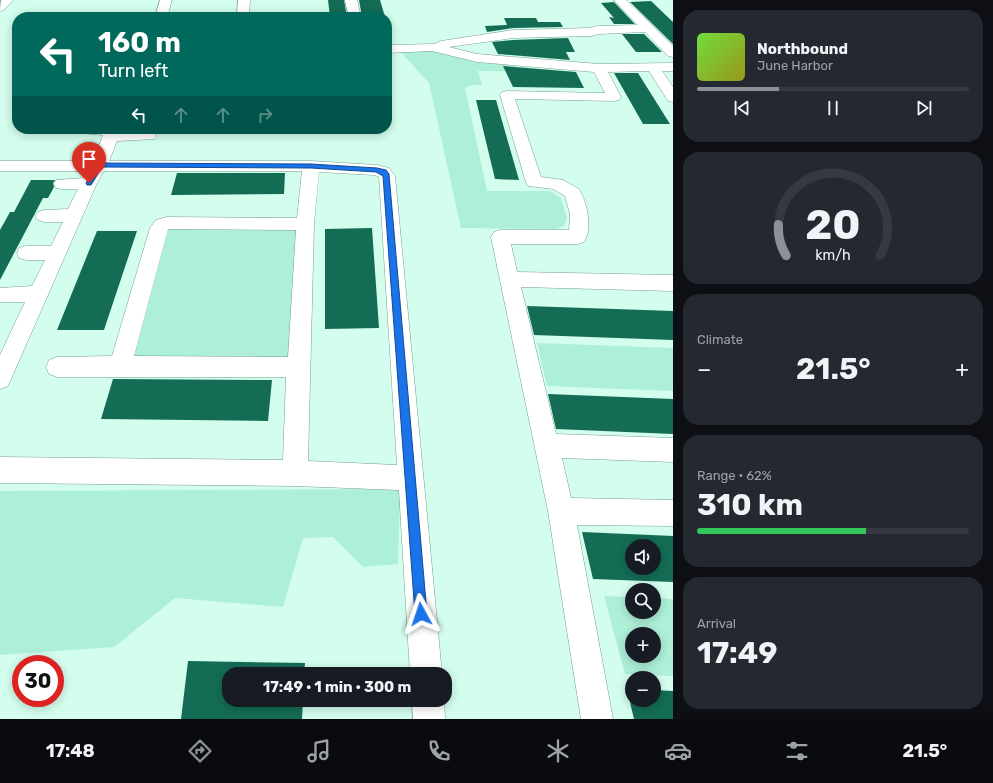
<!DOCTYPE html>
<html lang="en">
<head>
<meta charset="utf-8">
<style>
	:root { --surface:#171b24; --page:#242831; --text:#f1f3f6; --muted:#9ea1a6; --line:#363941; --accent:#8c9099 }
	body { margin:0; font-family:Rubik,sans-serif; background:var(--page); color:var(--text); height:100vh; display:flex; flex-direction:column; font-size:15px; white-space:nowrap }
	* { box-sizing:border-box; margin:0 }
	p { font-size:13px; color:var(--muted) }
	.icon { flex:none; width:22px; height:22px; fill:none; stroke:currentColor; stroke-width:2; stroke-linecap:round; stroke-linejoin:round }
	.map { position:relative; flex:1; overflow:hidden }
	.sheet { display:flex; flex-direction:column; gap:10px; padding:10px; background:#0d0f14; width:320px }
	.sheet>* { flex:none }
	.top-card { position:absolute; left:12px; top:12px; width:380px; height:122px; border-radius:16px; box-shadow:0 2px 10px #0003; background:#00695c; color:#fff; overflow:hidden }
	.controls { position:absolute; left:625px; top:539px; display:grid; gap:8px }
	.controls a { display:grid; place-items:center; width:36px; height:36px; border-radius:50%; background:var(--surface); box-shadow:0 2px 10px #0003; font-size:20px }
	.speed { position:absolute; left:12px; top:655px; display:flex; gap:8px; font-size:20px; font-weight:700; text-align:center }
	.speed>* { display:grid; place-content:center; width:52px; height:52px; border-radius:50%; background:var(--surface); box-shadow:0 2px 10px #0003; line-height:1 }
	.speed .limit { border:6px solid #d22; background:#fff; color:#111 }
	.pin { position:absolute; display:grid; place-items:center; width:34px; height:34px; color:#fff; margin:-41px -17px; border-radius:50% 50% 50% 0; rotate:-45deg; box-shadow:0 0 4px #0007 }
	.pin .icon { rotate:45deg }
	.me { position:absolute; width:44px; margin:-22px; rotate:355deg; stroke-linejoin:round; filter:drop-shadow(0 0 3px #0008) }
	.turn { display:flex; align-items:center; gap:14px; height:84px; padding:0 20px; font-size:18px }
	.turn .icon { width:52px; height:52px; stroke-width:2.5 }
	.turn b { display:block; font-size:28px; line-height:34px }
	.lanes { display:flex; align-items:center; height:38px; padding:0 20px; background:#0003; justify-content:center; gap:20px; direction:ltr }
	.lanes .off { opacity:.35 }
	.big { font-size:30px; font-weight:700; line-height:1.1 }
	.sheet .tile { flex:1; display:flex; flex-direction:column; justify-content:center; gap:6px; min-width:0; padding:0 14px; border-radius:16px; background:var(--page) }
	.sheet .dial { align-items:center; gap:0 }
	.dial svg { height:104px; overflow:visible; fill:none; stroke:var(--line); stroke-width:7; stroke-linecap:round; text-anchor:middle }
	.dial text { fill:var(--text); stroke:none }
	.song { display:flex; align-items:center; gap:12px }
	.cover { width:48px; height:48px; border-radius:6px; background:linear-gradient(135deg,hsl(100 70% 55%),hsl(60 70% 35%)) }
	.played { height:4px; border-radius:2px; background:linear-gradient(90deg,var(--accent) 30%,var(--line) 30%) }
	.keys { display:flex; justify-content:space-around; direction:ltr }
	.heat { display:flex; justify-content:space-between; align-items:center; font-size:22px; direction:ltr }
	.charge { height:6px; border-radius:3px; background:linear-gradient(90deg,#34c759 62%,var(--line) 0) }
	.trip { position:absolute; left:222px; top:667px; width:230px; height:40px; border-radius:16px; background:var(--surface); box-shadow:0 2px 10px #0003; font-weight:700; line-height:40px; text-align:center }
	.tabs { display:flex; height:64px; justify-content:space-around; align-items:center; background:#090b0e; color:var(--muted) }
	.tabs .icon { width:28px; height:28px }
	.tabs .current { color:var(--accent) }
	.tabs b { font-size:18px; color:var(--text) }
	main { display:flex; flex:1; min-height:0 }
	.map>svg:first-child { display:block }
	.green { fill:#adefd7; fill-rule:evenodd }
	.building { fill:#146c54; fill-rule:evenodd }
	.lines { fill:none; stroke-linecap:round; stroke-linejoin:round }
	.minor-casing { stroke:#779e8f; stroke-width:1 }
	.minor { fill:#fff; fill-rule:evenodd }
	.route { fill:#1a73e8; stroke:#114b97 }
</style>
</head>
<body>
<main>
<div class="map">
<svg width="673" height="719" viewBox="0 0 673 719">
	<rect width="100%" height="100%" fill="#d3fded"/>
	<path class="green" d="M400,51H437L478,62L564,72L478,71L482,85H471L465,88L487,191H550L561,198L567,218L564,226L557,229L461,228L429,83Z
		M169,228L299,229L292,357H131Z
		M537,343L673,348V391L547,386Z
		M400,489L398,564L363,567L333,537L303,538L283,607L175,598L114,647L0,655V491Z
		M604,596L632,597V612H654V598L673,599V676L625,674ZM632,634H654V656H632Z"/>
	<path class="building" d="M328,0H344L347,17H330Z
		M359,0H380L385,17H362Z
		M651,1L673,22V44L630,2Z
		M614,2L635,24H614L609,17L614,18L601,3Z
		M504,18H536L538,22H560L563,27L513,28L487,32L485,26L507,25Z
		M622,34H644L662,52H636Z
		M568,38L575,52H566L570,60L498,54L492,42L513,40Z
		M503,66L576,72L584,88L513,87Z
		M614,73H638L670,124H643Z
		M476,100H496L519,180L495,179Z
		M177,173H285L284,194L171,195Z
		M31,180H55L53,183L54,187L48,198H43L0,280V230L10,212H14Z
		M372,228L379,328L325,329V229Z
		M97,231H137L104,330H57Z
		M527,306L673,311V340L534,335Z
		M113,379L272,380L268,421L101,419Z
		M548,394L673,399V434L556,429Z
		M582,532L673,536V582L593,579ZM632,546H654V568H632Z
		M188,661L305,663L304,674H229V700H303L302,719H181Z
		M627,690H632V700H654V690L673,691V719H634Z"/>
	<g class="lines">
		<g class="minor-casing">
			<path id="minor" d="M1,0H13L4,10L0,11Z
				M160,0H172L167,17H155Z
				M238,0H250L249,17H237Z
				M345,0H357L361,17H349Z
				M614,0H626L673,46V57L668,56L645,32L599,34L591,36L513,38L449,47L477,54L599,64L673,63V71H662L673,87V102L668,101L649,71L608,72L621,97L619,100L614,101L515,99L541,177L563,180L579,189C587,202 593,228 584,242L578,244H511L517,272L673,275V291L521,287L556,434L673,438V462L562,458L571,498L673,500V526L577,525L613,719H581L548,511L491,237L494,232L500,230H569L570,214L565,196L553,189L528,186L526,182L500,95L502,92L507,91L605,93L594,72L477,62L432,51L387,53V45L435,44L441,41L513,30L590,28L598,26L638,25Z
				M79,129H121L120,131L154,133L157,136L154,139L117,141L109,161H311L377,165L389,168L395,176L442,674H410L399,490L295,486L0,483V457L283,460L286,377H57L49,374L46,367L49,360L57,357L112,356L150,228L156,220L167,217L297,218L302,171H104L97,183L8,386L0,389V355L25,302H0V288L32,286L45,260H26L19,258L17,253L19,248L26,246H51L63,222H44L38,220L35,216L38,212L44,210L68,209L78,189H62L56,188L54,184L56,180L84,178L88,171H0V161H93L103,135L81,133ZM319,172L375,175L379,177L397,465L308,461L314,224ZM168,229L296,230L288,357L134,356Z
				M412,700H444L445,719H413Z"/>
		</g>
		<use href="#minor" class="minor"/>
	</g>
	<path class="route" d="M98,163L311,164L377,168L386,170L389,174L427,614L425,618L421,620L416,618L415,614L383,176L376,172L311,168L102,167L91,185H87L86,183Z"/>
</svg>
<div class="controls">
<a><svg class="icon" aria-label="sound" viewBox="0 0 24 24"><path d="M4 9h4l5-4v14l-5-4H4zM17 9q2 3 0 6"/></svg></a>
<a><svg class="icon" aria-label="search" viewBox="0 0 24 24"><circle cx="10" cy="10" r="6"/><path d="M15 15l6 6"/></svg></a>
<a>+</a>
<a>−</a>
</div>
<div class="speed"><div class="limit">30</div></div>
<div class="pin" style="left:89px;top:183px;background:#d93025"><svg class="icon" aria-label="arrive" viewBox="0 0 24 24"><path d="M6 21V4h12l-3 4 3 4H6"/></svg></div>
<svg class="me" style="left:421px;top:614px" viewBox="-20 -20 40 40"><path d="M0-17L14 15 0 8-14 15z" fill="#1a73e8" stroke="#fff" stroke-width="4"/></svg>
<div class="trip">17:49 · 1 min · 300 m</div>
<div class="top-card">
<div class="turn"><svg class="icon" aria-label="left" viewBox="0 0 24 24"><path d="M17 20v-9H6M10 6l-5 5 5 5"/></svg><div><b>160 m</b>Turn left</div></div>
<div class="lanes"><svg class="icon" aria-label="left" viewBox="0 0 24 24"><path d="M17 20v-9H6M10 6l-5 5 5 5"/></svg><svg class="icon off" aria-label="ahead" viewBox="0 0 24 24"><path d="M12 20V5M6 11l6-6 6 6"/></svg><svg class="icon off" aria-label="ahead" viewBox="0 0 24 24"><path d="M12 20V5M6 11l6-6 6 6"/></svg><svg class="icon off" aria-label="right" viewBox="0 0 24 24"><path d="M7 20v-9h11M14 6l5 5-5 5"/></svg></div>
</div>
</div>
<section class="sheet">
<div class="tile">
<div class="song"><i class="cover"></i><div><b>Northbound</b><p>June Harbor</p></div></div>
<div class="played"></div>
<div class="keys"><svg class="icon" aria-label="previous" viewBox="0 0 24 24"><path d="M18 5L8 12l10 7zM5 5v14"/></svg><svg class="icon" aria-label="pause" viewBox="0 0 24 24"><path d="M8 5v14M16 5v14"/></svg><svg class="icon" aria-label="next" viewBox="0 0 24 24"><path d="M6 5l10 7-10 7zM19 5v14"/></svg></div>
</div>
<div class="tile dial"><svg viewBox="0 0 100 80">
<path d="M14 69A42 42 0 1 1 86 69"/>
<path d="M14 69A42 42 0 0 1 8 45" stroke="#8c9099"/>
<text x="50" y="56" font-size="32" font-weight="700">20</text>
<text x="50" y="72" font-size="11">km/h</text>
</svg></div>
<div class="tile"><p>Climate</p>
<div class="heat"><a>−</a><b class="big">21.5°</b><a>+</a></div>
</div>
<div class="tile"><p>Range · 62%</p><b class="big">310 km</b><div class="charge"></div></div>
<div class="tile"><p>Arrival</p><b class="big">17:49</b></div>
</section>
</main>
<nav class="tabs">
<b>17:48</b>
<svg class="icon current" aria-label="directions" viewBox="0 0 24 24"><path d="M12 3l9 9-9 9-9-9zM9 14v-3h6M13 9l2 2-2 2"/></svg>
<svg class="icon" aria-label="music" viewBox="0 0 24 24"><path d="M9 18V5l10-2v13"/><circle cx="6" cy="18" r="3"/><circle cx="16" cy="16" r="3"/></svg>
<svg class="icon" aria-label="phone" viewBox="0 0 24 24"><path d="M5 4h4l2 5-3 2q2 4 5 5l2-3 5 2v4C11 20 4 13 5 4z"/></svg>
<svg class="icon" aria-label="climate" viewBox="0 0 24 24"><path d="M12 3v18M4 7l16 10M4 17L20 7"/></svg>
<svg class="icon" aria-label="car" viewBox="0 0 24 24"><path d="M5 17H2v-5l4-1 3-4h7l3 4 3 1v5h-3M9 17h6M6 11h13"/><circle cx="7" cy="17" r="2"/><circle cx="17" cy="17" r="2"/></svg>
<svg class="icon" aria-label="filters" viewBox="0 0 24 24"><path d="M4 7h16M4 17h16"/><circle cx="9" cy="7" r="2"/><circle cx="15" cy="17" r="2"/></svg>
<b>21.5°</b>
</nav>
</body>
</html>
